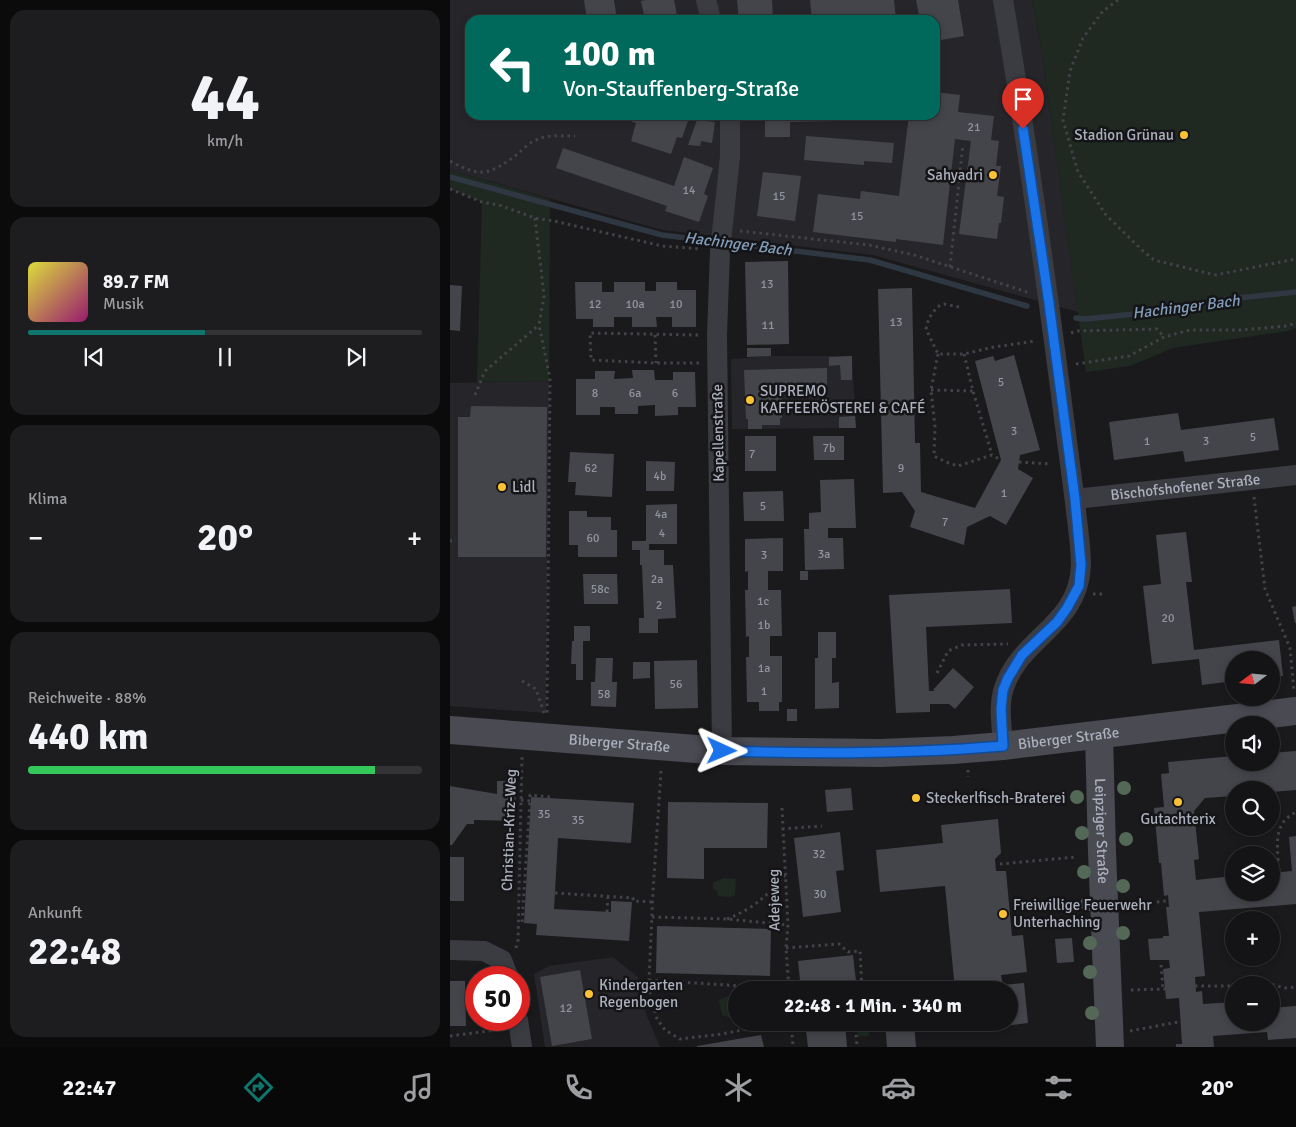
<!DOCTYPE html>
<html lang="de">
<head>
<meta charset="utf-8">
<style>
	:root { --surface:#141416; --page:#1d1d1f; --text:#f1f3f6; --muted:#9d9ea1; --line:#333335; --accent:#0f766e }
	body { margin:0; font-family:Signika,sans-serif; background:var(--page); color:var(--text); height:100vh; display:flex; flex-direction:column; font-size:19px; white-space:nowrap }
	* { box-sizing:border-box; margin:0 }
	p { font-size:16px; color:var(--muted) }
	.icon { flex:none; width:28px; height:28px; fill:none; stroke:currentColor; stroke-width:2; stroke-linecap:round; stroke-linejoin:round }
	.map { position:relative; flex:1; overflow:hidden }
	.side { display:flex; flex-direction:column; gap:10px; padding:10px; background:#0b0b0c; width:450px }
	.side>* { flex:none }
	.hud { position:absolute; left:15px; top:15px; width:475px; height:105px; border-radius:15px; box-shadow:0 2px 8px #0003,0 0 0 1px var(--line); background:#00695c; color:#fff; overflow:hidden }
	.needle { width:32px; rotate:254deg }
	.controls { position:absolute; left:775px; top:651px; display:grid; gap:10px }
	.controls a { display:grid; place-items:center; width:55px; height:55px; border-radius:50%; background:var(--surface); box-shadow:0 2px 8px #0003,0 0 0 1px var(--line); font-size:25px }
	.speed { position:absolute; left:15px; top:966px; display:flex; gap:10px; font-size:25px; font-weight:700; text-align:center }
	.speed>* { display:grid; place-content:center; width:65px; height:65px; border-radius:50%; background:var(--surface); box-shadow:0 2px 8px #0003,0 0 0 1px var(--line); line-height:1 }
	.speed .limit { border:8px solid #d22; background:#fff; color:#111 }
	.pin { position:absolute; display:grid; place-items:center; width:42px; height:42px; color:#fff; margin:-51px -21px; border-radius:50% 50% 50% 0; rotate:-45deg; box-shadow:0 0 5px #0007 }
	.pin .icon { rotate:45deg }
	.me { position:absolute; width:55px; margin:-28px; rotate:91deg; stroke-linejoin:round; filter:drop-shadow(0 0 4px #0008) }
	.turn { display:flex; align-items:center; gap:18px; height:105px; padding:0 15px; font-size:22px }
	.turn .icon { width:65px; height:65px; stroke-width:2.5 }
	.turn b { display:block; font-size:35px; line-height:42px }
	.big { font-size:38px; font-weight:700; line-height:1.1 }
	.side .tile { flex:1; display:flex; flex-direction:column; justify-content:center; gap:8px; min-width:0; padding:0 18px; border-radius:15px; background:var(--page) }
	.side .dial { align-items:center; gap:0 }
	.dial b { font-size:65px; line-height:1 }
	.song { display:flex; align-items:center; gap:15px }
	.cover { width:60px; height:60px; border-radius:8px; background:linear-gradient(135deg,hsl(60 70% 55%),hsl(320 70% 35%)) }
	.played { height:5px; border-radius:2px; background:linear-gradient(90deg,var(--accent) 45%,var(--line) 45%) }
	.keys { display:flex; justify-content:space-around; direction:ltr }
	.heat { display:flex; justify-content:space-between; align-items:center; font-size:28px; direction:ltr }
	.charge { height:8px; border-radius:4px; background:linear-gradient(90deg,#34c759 88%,var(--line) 0) }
	.trip { position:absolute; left:278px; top:981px; width:290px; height:50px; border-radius:25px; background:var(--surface); box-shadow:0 2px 8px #0003,0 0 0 1px var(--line); font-weight:700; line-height:50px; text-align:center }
	.dock { display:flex; height:80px; justify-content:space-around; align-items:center; background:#080809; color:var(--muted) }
	.dock .icon { width:35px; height:35px }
	.dock .current { color:var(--accent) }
	.dock b { font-size:22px; color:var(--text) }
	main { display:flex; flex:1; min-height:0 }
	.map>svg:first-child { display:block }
	.built { fill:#26262a; fill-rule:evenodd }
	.green { fill:#1f2821 }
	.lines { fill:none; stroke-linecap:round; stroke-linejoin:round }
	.stream { stroke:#2f3842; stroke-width:5.5 }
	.building { fill:#44454a }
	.path { stroke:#414349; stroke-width:3; stroke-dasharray:2.5 4; stroke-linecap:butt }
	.minor { stroke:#3b3c42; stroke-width:20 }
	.secondary { stroke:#494a52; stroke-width:28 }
	.tree { fill:#536857 }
	.route-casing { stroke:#114b97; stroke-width:12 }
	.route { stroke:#1a73e8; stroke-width:9 }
	.poi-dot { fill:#fbc333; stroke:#151518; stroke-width:2 }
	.labels { text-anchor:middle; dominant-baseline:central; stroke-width:5; stroke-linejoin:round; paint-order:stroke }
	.number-label { font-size:12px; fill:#9295a0 }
	.poi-label { font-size:15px; fill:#acb0bd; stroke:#151518; text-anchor:start }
	.street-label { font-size:15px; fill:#acb0bd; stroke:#151518 }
	.water-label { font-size:16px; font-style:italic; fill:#829cb9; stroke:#151518 }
</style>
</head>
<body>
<main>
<section class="side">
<div class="tile dial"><b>44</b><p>km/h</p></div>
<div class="tile">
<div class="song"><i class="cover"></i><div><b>89.7 FM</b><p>Musik</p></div></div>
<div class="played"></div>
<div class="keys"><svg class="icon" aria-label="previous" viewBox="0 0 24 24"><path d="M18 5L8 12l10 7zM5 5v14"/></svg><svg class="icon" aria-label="pause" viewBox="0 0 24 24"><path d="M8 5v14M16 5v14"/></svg><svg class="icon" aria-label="next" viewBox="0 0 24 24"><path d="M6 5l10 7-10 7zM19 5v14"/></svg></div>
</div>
<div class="tile"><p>Klima</p>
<div class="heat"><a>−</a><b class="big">20°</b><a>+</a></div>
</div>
<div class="tile"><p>Reichweite · 88%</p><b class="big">440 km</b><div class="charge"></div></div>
<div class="tile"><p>Ankunft</p><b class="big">22:48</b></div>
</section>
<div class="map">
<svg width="846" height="1047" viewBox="0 0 846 1047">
	<rect width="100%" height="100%" fill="#1a1a1d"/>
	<path class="built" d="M0,0H582L590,42L628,312L423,255L212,230L0,170ZM20,20H485V115H20Z
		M321,356H402L406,428L282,429L281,359Z
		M99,381L96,713L0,706V383Z
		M163,957L188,977L195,1011L210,1047H95L84,974L99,966Z"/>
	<path class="green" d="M582,0H846V328L838,331L723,348L680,366L636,372L590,42Z
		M0,170L100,199L99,381L27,382L32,202L0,189Z
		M273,878L286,879L285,895L280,897L268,896L267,891L263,889V883Z
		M280,995L286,996V1018L284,1019L272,1015L269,1000Z
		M407,1023H418L419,1036L408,1037Z"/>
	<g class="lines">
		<path class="stream" d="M0,177L212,235L420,260L577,306
			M626,318L635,319L704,312L778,299L846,292"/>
	</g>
	<path class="building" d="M134,0H164L167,20H137Z
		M196,0H224L228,20H195L191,1Z
		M287,0H322L323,20H289Z
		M360,0H444L446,20H362Z
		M466,0H508L514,36L485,41V20H470Z
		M20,65V81H19L17,66Z
		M485,92L510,95L508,112L544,116L541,140L549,141L546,166H551L547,196L554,197L551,223H549L547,239L509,234L521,141L505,139L493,245L446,239V242L363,232L368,194L410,199L411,191L449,196L459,115H485Z
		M184,115H220L238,121L232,138L227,137L221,154L181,141L186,123L182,122Z
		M315,115H387V121L340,122V137H315Z
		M247,120L265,122L262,143L251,141L250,146L238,145Z
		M356,136L444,143L442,163L414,161V165L354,160Z
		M113,148L224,186L234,157L263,168L254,194L258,196L249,222L215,211L217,206L106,168Z
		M313,172L351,176L345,221L307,216Z
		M338,261L339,344L297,345L295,262Z
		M125,282H152V292H164V282H195V291H206V282H227V290H246V327H222V317H206L207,327H182V317H164V327H143V319H126Z
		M0,285L12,286L10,331L0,330Z
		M462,288L465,443H470L471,492L525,508L551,460L525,361L543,356L545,361L564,355L590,450L570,455L568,469L583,478L556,525L540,516L517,527L514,545L460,527L465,511L452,492L433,493L428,289Z
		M297,348H321V356L297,357Z
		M402,356V380H391L390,365L379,366V357Z
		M377,368V392L332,393V418H330V425H312V429H298V419H296L294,370Z
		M182,370H204L205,380H223V372H245L246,407H228V415L205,416V405L188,406V414H165V407H150V415H126V379H145V371H165L164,379L183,378Z
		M21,406L97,407L96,557H8V417H20Z
		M728,413L731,430L824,418L829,450L735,462L733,451L664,460L659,422Z
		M405,416L406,428H389V417Z
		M295,436H326V471H295Z
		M363,436H394V460H364Z
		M120,452L164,454L162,497L125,495L126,482H118Z
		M196,461L225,462L224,491H196Z
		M404,479L406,528H378V538H393L394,569L355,570L354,529H359V513L371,512L370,480Z
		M333,491L334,521H294L293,492Z
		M227,504V544H199V550H214V565H223L226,618L208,619V633H189V618H194L192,565H190V550H182V541H196V505Z
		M119,511H137V517H161V530H167V557H128V545H119Z
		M736,532L742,582H736L744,650L829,640L833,676L821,677V660H784V681L752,685L749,659L702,664L693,586L711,584L706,535Z
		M333,538V571H318V590H331L332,636H320V656H332V702H329V711H309V702H297L296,657H299V636L296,637L295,590H298V571L295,572V539Z
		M350,571H358V580H350Z
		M133,574H167L168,604H134Z
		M560,589L562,623L476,627L479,691H485L483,690L503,668L524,687L505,709L499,704H480V712L446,713L439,595Z
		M846,606V623H845L842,607Z
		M124,626H140V641H133V680H126V664H121L122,641H124Z
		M368,632H386V658H382V683L389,682V708L365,709V658H368Z
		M146,658H163L162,682H167L166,707L141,706V682H145Z
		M247,660L248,708L205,709L204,661Z
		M183,662H200V678L183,679Z
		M337,709H347V721H337Z
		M846,751V790L821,792V790H784V796L755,798L744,811L749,859L744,860L746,880L784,876V892H821V873L842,871L839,837L846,836V904L749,912L755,976L745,977L746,992L752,991L753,1004L784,1002V1022H821V1008L846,1006V1038L818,1040L817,1032L763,1036L764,1047H726V1044H732L729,998L716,999L713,969L720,968L719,960H700L698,939L713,938V936H719L716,907H719L718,895L714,896L711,863H709L704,808L714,807L711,774L719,773L718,762L784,756V762H821V753Z
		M47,781H65L66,821L24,820V824H17L2,845H0V786L47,794Z
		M401,788L403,810L377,812L375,790Z
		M81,797L184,803L181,843L108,838L104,909L161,912V901L182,902L179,941L86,935L87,924L74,923Z
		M218,802L318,803L317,848H254V879L217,878Z
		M548,819L551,853L545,859L546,871H556L562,936L573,935L577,972L551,975L553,985L574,983L578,1023L554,1026V1022H559V990H505L495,886L430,892L426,850L493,843L491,825Z
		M390,832L394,870L386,871L391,912L353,917L344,838Z
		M0,857H14V901H0Z
		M207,926L321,929L320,976L206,973Z
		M622,938L624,962L607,963L605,939Z
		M403,955L407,990H351L348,961Z
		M130,970L142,1039L102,1046L90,977Z
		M0,981H15L16,1026H0Z
		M355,1022H395L397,1047H358Z
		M435,1022H464L466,1047H437Z
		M311,1035L314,1047H247V1046Z"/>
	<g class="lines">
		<path class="path" d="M668,0L653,11L633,38L620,71L613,120L628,172L656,215L693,251L704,260L765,275L846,259
			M0,161C32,179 41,174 69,153C73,149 78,144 84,141C96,134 111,136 125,136
			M0,189L32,202L49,205L85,218L104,221L212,246L251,249
			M85,218L94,296L89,325L100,378L97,715
			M290,231L419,245L464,255L580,293
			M500,267L513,144
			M509,307L494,304L487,307L479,318L476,329L488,354H514L544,347L586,341
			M621,333L628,331L707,329L714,337
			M205,335L206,363
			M248,335L140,333L141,360L206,363H249
			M488,354L481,390L485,427L484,456L496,462L508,466L542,455L551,460
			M514,354L523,391L542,455
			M626,364L679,356L714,337L740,330H790L837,326L846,323
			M481,390L523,391
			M25,395L35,371L89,325
			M569,462L601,464
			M804,497L815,589L840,648L844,691
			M0,541H2
			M643,594H652
			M487,673L498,651L512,645L558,644
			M72,681L86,689L95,716
			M518,770V777
			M211,771L203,892L199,980L200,994L207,1019L215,1030L230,1039L272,1034L334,1022
			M71,800L80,801V795L101,797
			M332,808L338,925L336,948L339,990
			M332,829L372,826
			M821,861L828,860C827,839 825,823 846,812
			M550,864L626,857
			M779,871L784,865
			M105,893L183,898V901L203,902
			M681,905L716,901
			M157,912L158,896
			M202,917L277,919L338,925
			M277,919C304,908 316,897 335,875
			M72,922L80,801
			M66,948L68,940L72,757
			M336,948L389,944L398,952L410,951L412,990
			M711,965L713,989
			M199,980L339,989
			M796,985L820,984L835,988L846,987
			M745,986H784
			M681,990L715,989
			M341,1022L343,1047
			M405,1022L407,1047
			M294,1029L304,1022
			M680,1031L728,1022
			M0,1036L46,1030"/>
		<g class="minor">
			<path d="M256,0L261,20"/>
			<path id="s1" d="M625,499L846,475"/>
			<path d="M553,746C552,727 548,705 554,688C570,637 629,626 631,565C631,547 628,529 626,511C621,469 615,428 610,387C593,258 575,129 553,0"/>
			<path d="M272,751L267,335L270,251L280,157V115"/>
			<path d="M0,950L34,951L52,960L59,978"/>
			<path d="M68,1020L72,1047"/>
		</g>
		<g class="secondary">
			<path id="s2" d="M0,730L272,751L430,753L503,750L553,746L846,711"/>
			<path id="s3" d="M649,735L652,852L660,1047"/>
		</g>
	</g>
	<g class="tree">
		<circle cx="674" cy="788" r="7"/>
		<circle cx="627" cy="797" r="7"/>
		<circle cx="632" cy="833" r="7"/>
		<circle cx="676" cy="839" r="7"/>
		<circle cx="634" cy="872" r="7"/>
		<circle cx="673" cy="886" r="7"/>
		<circle cx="637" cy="904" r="7"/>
		<circle cx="673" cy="933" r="7"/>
		<circle cx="640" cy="943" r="7"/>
		<circle cx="640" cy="972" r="7"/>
		<circle cx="642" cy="1013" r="7"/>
	</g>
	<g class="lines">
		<g class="route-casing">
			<path id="route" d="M272,751C366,754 460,754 553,746L551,709L553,690L558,678L572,655L607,622L617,608L629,586L631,565L625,499L598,296L573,129"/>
		</g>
		<use href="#route" class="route"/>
	</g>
	<g class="poi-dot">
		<circle cx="734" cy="135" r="5"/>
		<circle cx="543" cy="175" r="5"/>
		<circle cx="300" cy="400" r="5"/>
		<circle cx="52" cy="487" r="5"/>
		<circle cx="466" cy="798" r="5"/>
		<circle cx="728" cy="802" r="5"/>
		<circle cx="553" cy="914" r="5"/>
		<circle cx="139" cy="994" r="5"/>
	</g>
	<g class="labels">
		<g class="number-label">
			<text x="524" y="127">21</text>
			<text x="239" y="190">14</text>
			<text x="329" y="196">15</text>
			<text x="407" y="216">15</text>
			<text x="317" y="284">13</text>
			<text x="145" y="304">12</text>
			<text x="185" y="304">10a</text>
			<text x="226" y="304">10</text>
			<text x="446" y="322">13</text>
			<text x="318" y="325">11</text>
			<text x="551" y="382">5</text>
			<text x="145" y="393">8</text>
			<text x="185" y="393">6a</text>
			<text x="225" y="393">6</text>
			<text x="564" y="431">3</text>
			<text x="803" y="437">5</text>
			<text x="697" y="441">1</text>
			<text x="756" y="441">3</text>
			<text x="379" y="448">7b</text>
			<text x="302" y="454">7</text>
			<text x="141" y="468">62</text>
			<text x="451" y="468">9</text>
			<text x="210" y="476">4b</text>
			<text x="554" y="493">1</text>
			<text x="313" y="506">5</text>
			<text x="211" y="514">4a</text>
			<text x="495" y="522">7</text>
			<text x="212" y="533">4</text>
			<text x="143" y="538">60</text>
			<text x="374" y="554">3a</text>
			<text x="314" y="555">3</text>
			<text x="207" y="579">2a</text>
			<text x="150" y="589">58c</text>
			<text x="313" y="601">1c</text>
			<text x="209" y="605">2</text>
			<text x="718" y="618">20</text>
			<text x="314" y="625">1b</text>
			<text x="314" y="668">1a</text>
			<text x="226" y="684">56</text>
			<text x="314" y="691">1</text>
			<text x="154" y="694">58</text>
			<text x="94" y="814">35</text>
			<text x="128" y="820">35</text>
			<text x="369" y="854">32</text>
			<text x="370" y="894">30</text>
			<text x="116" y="1008">12</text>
		</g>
		<g class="poi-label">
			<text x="724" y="135" text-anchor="end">Stadion Grünau</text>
			<text x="533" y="175" text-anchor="end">Sahyadri</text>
			<text x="310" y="391">SUPREMO<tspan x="310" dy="17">KAFFEERÖSTEREI &amp; CAFÉ</tspan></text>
			<text x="62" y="487">Lidl</text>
			<text x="476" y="798">Steckerlfisch-Braterei</text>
			<text x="728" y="819" text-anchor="middle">Gutachterix</text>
			<text x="563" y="905">Freiwillige Feuerwehr<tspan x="563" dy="17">Unterhaching</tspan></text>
			<text x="149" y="985">Kindergarten<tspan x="149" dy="17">Regenbogen</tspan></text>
		</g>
		<g class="street-label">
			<text transform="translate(268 433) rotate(-91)">Kapellenstraße</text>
			<text stroke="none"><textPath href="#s1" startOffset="111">Bischofshofener Straße</textPath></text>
			<text stroke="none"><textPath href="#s2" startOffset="620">Biberger Straße</textPath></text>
			<text stroke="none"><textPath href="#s2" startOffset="170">Biberger Straße</textPath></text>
			<text transform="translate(59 830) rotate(-88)">Christian-Kriz-Weg</text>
			<text stroke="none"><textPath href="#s3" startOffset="96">Leipziger Straße</textPath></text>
			<text transform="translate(324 900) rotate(-91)">Adejeweg</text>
		</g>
		<g class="water-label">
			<text transform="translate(288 244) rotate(7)">Hachinger Bach</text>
			<text transform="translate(736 307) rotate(-7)">Hachinger Bach</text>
		</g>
	</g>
</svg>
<div class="controls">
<a><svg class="needle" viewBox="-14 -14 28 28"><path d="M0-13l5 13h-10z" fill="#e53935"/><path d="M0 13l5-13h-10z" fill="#9d9ea1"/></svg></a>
<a><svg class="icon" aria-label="sound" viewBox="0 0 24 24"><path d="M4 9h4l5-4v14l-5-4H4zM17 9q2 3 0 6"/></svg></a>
<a><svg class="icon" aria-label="search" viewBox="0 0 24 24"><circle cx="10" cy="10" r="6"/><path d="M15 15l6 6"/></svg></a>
<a><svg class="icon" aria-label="layers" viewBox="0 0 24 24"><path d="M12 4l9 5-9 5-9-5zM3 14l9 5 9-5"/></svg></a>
<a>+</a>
<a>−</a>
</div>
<div class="speed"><div class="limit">50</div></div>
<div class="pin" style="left:573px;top:129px;background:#d93025"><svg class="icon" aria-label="arrive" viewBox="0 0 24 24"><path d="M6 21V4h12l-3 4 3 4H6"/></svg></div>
<svg class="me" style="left:272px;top:751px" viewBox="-20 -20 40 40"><path d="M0-17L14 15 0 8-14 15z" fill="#1a73e8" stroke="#fff" stroke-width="4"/></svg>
<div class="trip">22:48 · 1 Min. · 340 m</div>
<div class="hud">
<div class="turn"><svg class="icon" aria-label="left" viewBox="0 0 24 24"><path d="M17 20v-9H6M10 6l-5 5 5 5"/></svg><div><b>100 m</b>Von-Stauffenberg-Straße</div></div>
</div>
</div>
</main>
<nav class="dock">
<b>22:47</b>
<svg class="icon current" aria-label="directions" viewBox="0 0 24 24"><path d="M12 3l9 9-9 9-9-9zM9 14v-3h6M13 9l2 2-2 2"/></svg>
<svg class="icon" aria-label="music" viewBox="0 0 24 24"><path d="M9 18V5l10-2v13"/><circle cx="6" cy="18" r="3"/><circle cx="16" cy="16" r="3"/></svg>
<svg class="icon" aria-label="phone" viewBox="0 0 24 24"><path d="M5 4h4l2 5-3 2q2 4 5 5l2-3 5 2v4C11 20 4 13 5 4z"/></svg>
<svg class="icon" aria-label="climate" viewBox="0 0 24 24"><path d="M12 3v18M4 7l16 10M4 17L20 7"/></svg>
<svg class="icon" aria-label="car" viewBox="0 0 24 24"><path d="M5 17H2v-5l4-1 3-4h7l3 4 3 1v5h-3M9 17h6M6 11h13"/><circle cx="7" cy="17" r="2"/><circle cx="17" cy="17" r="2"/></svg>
<svg class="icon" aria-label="filters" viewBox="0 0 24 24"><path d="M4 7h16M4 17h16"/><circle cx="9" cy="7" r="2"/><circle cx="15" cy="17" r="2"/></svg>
<b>20°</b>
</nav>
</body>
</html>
